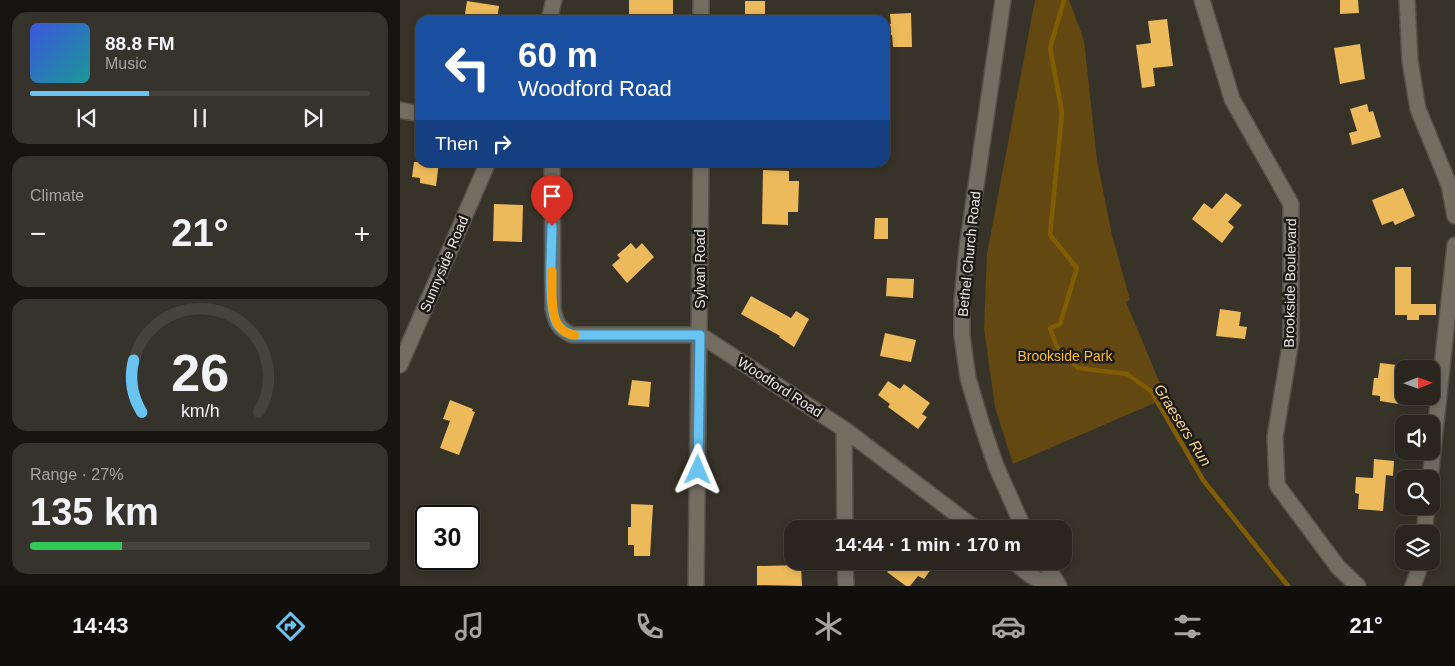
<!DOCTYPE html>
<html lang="en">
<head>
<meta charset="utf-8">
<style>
	:root { --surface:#2a261f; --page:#36322c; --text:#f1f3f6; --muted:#a5a5a4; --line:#46433d; --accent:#69c4f1 }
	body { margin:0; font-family:Helvetica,sans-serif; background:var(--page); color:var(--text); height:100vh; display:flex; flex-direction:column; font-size:19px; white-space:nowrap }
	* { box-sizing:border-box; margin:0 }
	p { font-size:16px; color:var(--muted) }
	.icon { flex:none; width:28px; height:28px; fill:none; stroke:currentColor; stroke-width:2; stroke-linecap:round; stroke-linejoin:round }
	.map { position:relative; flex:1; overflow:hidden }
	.panel { display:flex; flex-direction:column; gap:12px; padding:12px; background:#171511; width:400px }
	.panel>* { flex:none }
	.top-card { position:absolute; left:15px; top:15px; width:475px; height:152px; border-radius:15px; box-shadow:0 2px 8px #0003,0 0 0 1px var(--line); background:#1a4fa0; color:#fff; overflow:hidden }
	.needle { width:32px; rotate:89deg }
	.buttons { position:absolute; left:995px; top:360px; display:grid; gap:10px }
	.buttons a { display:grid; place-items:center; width:45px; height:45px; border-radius:10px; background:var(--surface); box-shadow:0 2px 8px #0003,0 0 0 1px var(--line); font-size:25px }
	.speed { position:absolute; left:15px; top:505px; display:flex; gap:10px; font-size:25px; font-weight:700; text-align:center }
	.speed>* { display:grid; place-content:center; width:65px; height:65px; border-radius:50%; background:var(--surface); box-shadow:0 2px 8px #0003,0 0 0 1px var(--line); line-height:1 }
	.speed .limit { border:2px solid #111; border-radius:8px; background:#fff; color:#111 }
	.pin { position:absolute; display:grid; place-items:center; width:42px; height:42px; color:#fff; margin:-51px -21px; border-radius:50% 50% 50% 0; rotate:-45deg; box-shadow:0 0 5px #0007 }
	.pin .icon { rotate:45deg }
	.me { position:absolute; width:55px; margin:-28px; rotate:1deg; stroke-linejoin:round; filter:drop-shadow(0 0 4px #0008) }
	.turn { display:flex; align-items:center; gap:18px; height:105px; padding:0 20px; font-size:22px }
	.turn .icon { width:65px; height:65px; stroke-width:2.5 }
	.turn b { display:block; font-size:35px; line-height:42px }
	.then { display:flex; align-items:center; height:48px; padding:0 20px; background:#0003; gap:10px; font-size:19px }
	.big { font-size:38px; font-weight:800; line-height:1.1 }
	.panel .card { flex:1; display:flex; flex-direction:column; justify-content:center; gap:8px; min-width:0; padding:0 18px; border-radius:15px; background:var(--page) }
	.panel .dial { align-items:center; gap:0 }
	.dial svg { height:130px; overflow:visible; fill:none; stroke:var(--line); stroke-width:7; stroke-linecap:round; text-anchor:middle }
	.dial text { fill:var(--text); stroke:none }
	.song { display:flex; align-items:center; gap:15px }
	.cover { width:60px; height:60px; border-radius:8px; background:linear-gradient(135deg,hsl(230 70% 55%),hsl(180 70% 35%)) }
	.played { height:5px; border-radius:2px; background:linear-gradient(90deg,var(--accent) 35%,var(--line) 35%) }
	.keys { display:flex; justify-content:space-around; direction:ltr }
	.heat { display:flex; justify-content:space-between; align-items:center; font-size:28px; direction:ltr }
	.charge { height:8px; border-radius:4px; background:linear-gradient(90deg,#34c759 27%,var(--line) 0) }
	.trip { position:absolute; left:384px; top:520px; width:288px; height:50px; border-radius:15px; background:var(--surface); box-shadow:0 2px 8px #0003,0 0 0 1px var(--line); font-weight:800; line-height:50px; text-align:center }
	.menu { display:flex; height:80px; justify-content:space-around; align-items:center; background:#110f0c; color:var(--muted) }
	.menu .icon { width:35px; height:35px }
	.menu .current { color:var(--accent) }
	.menu b { font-size:22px; color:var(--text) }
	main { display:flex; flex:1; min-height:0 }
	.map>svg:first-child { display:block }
	.green { fill:#634911 }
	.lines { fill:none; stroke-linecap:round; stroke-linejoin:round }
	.stream { stroke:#805c03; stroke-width:4.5 }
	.building { fill:#ecba5a }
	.minor-casing { stroke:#544f48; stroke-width:18 }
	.minor { stroke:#736d62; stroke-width:15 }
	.route-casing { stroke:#447f9d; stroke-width:12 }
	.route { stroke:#69c4f1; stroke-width:9 }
	.slow { stroke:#f59e0b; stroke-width:9 }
	.labels { text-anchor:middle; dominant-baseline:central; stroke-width:5; stroke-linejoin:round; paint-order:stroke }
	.street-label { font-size:14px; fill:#ebe7e1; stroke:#1d1b17 }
	.park-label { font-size:14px; fill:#fbbd35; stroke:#1d1b17 }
	.water-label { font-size:15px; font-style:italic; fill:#fad592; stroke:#1d1b17 }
</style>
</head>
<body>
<main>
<section class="panel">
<div class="card">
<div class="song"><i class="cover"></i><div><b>88.8 FM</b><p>Music</p></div></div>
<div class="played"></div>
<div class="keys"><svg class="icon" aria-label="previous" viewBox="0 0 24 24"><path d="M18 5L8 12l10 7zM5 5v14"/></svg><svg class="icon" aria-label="pause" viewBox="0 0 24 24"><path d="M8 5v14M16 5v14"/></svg><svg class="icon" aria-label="next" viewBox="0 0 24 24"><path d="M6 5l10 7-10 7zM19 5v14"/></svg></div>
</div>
<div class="card"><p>Climate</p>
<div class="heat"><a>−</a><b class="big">21°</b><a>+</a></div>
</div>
<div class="card dial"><svg viewBox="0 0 100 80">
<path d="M14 69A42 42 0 1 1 86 69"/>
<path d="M14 69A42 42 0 0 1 9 37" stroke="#69c4f1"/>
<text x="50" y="56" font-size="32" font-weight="700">26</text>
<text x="50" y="72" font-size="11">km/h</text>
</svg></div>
<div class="card"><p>Range · 27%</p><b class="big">135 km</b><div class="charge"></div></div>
</section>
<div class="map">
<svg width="1055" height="586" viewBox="0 0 1055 586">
	<rect width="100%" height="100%" fill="#383329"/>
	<path class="green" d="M635,0H669L684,40L697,160L712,235L730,300L726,302L766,398L613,464L595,407L584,328L587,254Z"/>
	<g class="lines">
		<path class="stream" d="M664,0L650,48L662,112L650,235L677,268L660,324L650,328L657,347L678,368L727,374L751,391L803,480L888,586"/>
	</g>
	<path class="building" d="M229,0H273V20H229Z
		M940,0H958L959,13L940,14Z
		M67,1L99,6L97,20H76V16L65,14Z
		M345,1H365V20H345Z
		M511,13L512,47H493L492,35H485V24H491L490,14Z
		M767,19L773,66L753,68L755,86L742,88L736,45L751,43L748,21Z
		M960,44L965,79L940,84L934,48Z
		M967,104L969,112L973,111L981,137L952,145L949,133L957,131L950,109Z
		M14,162H39L36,186L20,183V178L12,177Z
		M363,170L389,171V181H399L398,212H388V225L362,224Z
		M1003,188L1015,216L995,225L993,221L982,225L972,200Z
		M826,193L842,205L828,222L834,227L822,243L792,219L804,203L812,209Z
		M94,204L123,205L122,242L93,241Z
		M475,218H488V239H474Z
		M231,243L236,249L242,243L254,257L227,283L212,265L220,258L217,255Z
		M995,267H1011V304H1036V315H1019V320H1007V315H995Z
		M487,278L514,279L513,298L486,296Z
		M351,296L391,318L396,311L409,319L394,347L379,337L380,336L341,314Z
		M820,309L841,312L839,326L847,327L845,339L816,336Z
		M485,333L516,340L511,362L480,356Z
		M980,363L997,365L995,380H1002L999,404L980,401V396L972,395L974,378H978Z
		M232,380L251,382L249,407L228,405Z
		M488,381L500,389L504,384L530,403L522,414L527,417L518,429L488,407L490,404L478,395Z
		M50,400L73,409L72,411L75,412L59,455L40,448L50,421L43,419Z
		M974,459L994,461L993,476L986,475L983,511L958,509L959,494L955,493L956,477L973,478Z
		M231,504L253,505L250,556H234V545H228V527H231Z
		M480,561H537L524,579L518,576L510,586H506L487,572L490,569Z
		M401,565L402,586L357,585V566Z"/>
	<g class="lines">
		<g class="minor-casing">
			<path id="minor" d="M603,0L567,248L562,300V336L568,378L581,422L596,466L624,529
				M802,0L832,99L891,204V340L875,437L877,485L938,567L958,586
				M1007,0L1010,61L1018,109L1049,185L1055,216
				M149,20L154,0
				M301,20V0
				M0,110L20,114
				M152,162L153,309C156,323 159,329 172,335H300L444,429L576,529
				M0,365L88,162
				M444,429L445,529
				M1030,479L1055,245
				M1024,534L1027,506
				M445,561L446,586
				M613,561L630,575L649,586
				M644,561L659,586
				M296,586L301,162
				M1013,586L1022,561"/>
		</g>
		<use href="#minor" class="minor"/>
	</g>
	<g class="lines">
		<g class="route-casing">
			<path id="route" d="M152,226C152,248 147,307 157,324C160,330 166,332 172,335H300L298,470"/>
		</g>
		<use href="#route" class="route"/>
		<path class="slow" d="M152,271C153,292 146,332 175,335"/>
	</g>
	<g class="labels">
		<g class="street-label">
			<text transform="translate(569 254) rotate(-84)">Bethel Church Road</text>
			<text transform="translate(44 264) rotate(-67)">Sunnyside Road</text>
			<text transform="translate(300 269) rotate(-90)">Sylvan Road</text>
			<text transform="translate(890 283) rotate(-89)">Brookside Boulevard</text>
			<text transform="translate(380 387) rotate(33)">Woodford Road</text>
		</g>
		<g class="park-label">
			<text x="665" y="356">Brookside Park</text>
		</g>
		<g class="water-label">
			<text transform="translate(783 425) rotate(58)">Graesers Run</text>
		</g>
	</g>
</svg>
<div class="buttons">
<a><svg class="needle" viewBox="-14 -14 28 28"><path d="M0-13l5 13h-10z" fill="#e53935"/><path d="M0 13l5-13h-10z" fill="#a5a5a4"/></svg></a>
<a><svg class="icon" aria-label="sound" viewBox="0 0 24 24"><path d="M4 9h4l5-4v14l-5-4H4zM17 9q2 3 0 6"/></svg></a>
<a><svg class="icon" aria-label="search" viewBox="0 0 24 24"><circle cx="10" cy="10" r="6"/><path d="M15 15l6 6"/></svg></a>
<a><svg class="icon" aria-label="layers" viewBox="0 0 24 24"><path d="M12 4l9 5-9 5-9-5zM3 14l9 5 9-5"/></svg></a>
</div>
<div class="speed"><div class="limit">30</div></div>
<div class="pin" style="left:152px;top:226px;background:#d93025"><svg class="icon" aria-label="arrive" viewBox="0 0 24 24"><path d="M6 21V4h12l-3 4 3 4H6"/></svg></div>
<svg class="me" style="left:298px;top:470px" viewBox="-20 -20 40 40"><path d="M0-17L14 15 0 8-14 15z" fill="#69c4f1" stroke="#fff" stroke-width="4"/></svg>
<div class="trip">14:44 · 1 min · 170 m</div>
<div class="top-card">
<div class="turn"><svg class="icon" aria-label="left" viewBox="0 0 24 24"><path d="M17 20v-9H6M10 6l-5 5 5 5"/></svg><div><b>60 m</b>Woodford Road</div></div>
<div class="then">Then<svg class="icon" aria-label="right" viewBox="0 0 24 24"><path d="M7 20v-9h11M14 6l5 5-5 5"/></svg></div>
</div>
</div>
</main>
<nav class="menu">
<b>14:43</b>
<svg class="icon current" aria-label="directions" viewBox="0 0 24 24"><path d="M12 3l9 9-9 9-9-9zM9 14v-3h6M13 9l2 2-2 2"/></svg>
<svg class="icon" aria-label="music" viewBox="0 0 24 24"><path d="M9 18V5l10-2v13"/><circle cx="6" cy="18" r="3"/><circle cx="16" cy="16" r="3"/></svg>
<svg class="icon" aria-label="phone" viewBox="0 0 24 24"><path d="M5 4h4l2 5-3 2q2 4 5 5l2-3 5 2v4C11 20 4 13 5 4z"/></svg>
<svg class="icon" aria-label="climate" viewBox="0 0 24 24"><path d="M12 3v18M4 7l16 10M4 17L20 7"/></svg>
<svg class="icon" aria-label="car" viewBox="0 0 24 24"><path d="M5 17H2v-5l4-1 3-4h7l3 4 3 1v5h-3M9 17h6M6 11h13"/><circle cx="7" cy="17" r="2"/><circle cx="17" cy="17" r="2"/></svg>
<svg class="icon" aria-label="filters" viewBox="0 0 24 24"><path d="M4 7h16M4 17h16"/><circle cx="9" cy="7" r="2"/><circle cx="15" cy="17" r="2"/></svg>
<b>21°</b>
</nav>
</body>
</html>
